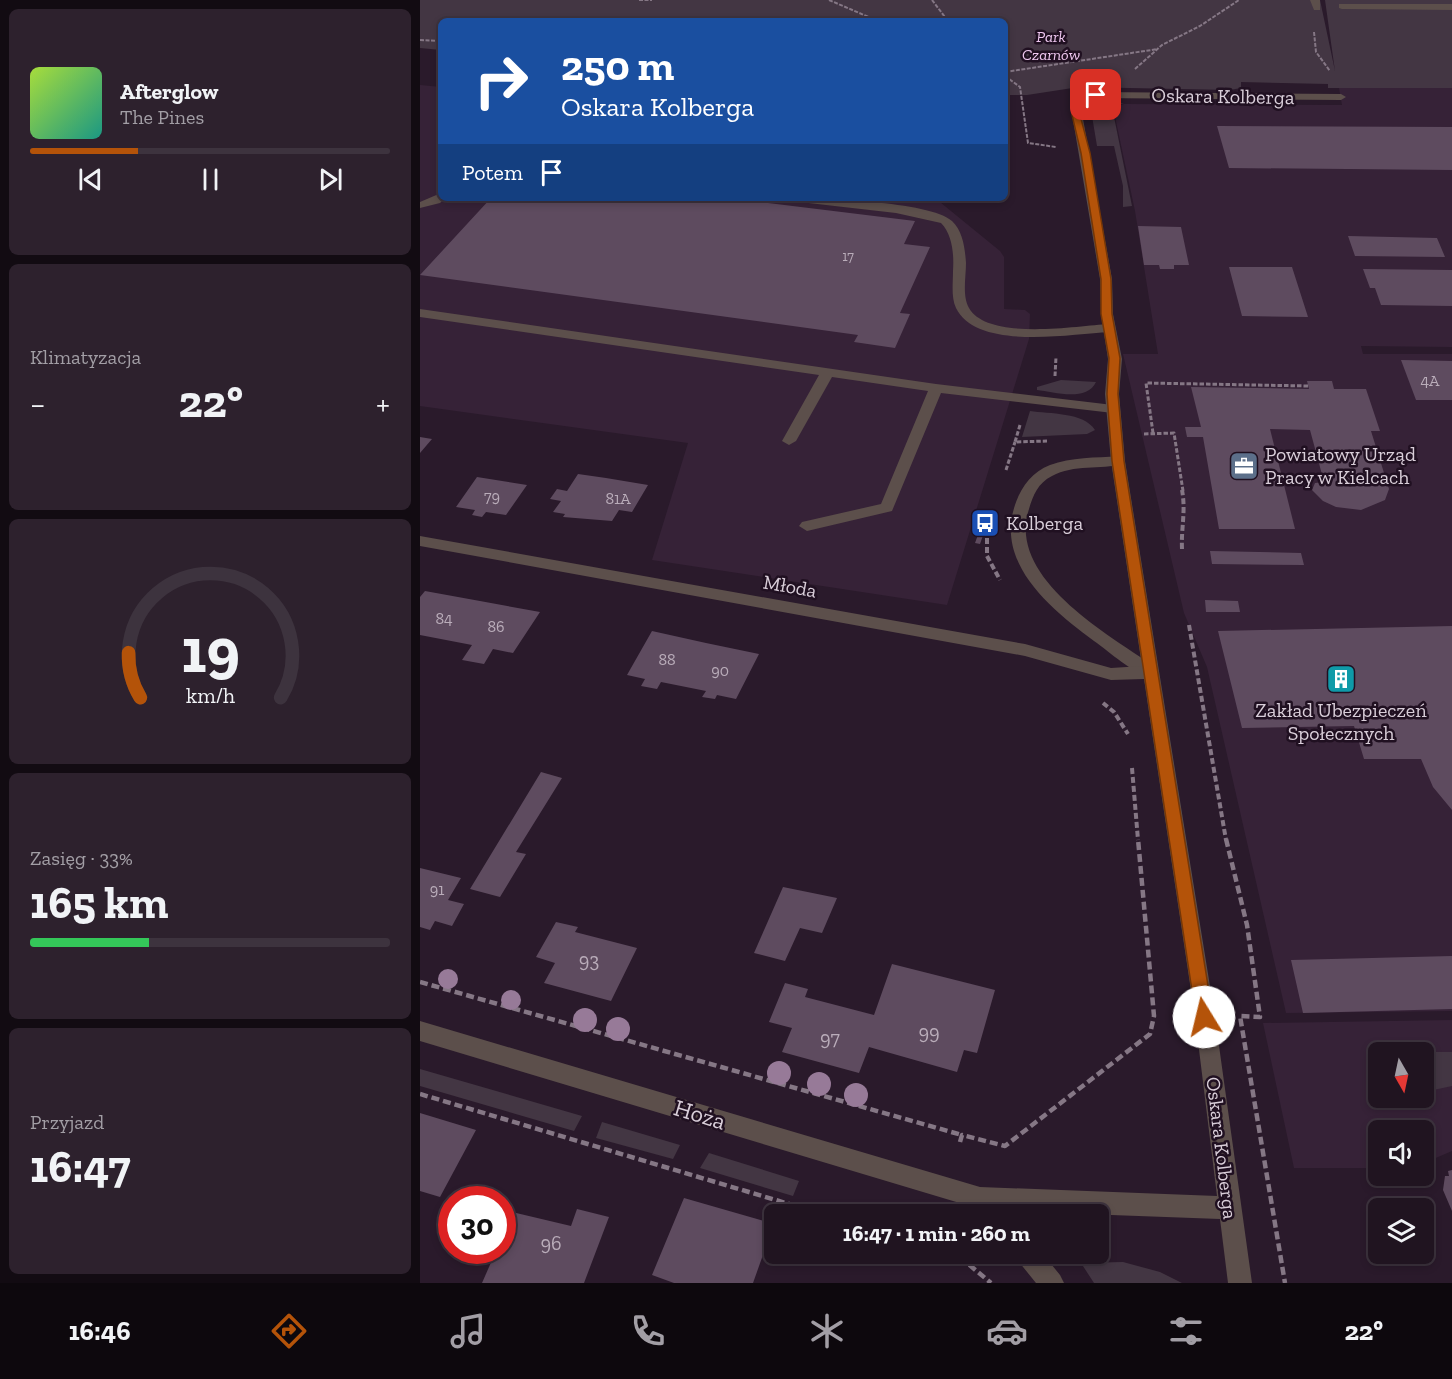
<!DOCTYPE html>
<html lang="pl">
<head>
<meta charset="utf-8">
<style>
	:root { --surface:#201420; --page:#2d212d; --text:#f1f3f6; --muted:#a29ea5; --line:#3d333e; --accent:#b45309 }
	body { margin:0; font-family:"Zilla Slab",serif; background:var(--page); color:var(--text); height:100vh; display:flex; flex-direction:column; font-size:22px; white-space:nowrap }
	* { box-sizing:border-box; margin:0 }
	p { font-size:20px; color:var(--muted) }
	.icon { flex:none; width:33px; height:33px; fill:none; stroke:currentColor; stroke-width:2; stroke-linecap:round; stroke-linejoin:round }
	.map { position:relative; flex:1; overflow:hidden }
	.panel { display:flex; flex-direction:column; gap:9px; padding:9px; background:#120b12; width:420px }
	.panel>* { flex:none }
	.banner { position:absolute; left:18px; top:18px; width:570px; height:183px; border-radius:9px; box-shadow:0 3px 9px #0003,0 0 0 2px var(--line); background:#1a4fa0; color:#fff; overflow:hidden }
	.needle { width:39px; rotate:171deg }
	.controls { position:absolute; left:948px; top:1042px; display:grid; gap:12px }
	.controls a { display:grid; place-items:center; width:66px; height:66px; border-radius:9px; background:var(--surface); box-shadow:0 3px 9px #0003,0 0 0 2px var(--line); font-size:30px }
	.speed { position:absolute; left:18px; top:1186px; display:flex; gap:12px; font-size:30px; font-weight:700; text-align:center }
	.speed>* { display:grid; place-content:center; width:78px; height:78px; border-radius:50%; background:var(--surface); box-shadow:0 3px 9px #0003,0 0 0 2px var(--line); line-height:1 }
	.speed .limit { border:9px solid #d22; background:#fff; color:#111 }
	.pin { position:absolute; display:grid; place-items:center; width:51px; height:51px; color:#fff; margin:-26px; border-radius:12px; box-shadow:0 3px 9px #0006 }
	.me { position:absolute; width:66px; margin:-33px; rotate:351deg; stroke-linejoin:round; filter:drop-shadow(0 0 4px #0008) }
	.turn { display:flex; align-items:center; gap:21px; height:126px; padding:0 24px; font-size:27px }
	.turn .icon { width:78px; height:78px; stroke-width:2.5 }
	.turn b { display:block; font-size:42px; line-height:51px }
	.then { display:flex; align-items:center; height:57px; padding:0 24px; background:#0003; gap:12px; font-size:22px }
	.big { font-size:45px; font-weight:700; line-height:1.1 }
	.panel .tile { flex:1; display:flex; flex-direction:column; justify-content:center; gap:9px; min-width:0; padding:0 21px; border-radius:9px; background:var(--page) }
	.panel .dial { align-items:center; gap:0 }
	.dial svg { height:156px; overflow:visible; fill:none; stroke:var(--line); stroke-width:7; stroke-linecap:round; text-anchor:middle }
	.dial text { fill:var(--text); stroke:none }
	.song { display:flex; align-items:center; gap:18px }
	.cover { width:72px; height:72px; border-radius:9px; background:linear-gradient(135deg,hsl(80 70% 55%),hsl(170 70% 35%)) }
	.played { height:6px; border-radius:3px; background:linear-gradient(90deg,var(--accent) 30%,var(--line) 30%) }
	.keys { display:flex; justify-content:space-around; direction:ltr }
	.heat { display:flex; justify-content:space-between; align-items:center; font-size:33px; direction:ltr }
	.charge { height:9px; border-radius:4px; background:linear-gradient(90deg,#34c759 33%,var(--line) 0) }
	.trip { position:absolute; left:344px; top:1204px; width:345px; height:60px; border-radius:9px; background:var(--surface); box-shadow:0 3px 9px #0003,0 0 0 2px var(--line); font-weight:700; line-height:60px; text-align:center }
	.menu { display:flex; height:96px; justify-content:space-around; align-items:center; background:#0d080d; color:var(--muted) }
	.menu .icon { width:42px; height:42px }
	.menu .selected { color:var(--accent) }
	.menu b { font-size:27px; color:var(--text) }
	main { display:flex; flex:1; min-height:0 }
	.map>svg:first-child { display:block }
	.built { fill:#362237; fill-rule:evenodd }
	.green { fill:#433643 }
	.building { fill:#5e4b5f }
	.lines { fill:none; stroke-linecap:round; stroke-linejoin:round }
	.path-far3 { stroke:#857785; stroke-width:2; stroke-dasharray:4 1.5; stroke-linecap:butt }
	.path-far2 { stroke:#857785; stroke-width:3; stroke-dasharray:4.5 2; stroke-linecap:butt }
	.path-far1 { stroke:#857785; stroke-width:4; stroke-dasharray:6 3; stroke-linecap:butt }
	.path { stroke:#857785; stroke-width:4.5; stroke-dasharray:8 4; stroke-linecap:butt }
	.service { fill:#5c4f4b; fill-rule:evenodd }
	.minor { fill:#5c4f4b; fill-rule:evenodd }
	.tree { fill:#977a98 }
	.route { fill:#b45309; stroke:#753606; stroke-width:1.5 }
	.labels { text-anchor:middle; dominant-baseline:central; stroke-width:5; stroke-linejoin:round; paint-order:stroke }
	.far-number-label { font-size:14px; fill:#baadba }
	.far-park-label { font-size:16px; font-style:italic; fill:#f0c8f1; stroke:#201021 }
	.number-label { font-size:16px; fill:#baadba }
	.street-label { font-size:20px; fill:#d9ced9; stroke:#201021 }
	.poi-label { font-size:20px; fill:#d9ced9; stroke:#201021; text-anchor:start }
	.near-number-label { font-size:20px; fill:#baadba }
	.near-street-label { font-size:24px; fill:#d9ced9; stroke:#201021 }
</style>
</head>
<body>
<main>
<section class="panel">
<div class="tile">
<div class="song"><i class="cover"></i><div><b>Afterglow</b><p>The Pines</p></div></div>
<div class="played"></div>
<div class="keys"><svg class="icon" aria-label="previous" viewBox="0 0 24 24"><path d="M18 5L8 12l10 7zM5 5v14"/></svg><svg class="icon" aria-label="pause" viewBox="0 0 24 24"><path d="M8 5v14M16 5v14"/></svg><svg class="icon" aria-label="next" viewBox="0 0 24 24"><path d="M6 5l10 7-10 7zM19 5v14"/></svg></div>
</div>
<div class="tile"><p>Klimatyzacja</p>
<div class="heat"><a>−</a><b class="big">22°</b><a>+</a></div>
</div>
<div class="tile dial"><svg viewBox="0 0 100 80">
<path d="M14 69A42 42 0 1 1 86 69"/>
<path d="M14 69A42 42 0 0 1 8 46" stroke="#b45309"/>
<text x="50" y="56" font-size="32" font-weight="700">19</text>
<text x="50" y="72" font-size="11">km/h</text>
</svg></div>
<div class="tile"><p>Zasięg · 33%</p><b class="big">165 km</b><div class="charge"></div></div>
<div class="tile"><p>Przyjazd</p><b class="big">16:47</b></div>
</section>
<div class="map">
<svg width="1032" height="1283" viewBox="0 0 1032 1283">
	<rect width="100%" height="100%" fill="#2a1a2b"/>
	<path class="built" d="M0,85L21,87V198H515L580,251L584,257V309L605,310L610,314L609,339L527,605L232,560L268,443L0,406Z
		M919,88H1032V347L941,346L943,354H1032V1011L866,1013L787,667L764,613L703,354H738L715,211L693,107L704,104L922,105Z
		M1032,1020V1151L1004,1163V1131H958V1168H874L843,1023ZM958,1053H1004V1098H958Z"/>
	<path class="green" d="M0,0H900L915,71L905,0H1032V88H908V84L821,82V88L810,90L659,87L607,95H585V21H21V50L0,48Z
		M704,103L692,107L712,206L703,207V186L694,146H677L671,110L674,104Z
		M641,380L676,382C667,402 634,392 617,390V387Z
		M610,411C629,414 664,412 675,430L667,434L602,437Z
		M991,1052H1032V1086L1004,1092V1053Z
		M0,1069L162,1116L154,1131L0,1086Z
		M182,1122L260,1145L253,1159L176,1138Z
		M289,1153L379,1181L373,1196L280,1168Z
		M703,1262L740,1272L762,1283H674L661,1263Z"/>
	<path class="building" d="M797,126L1032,127V170L809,168Z
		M71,198H308L495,221L484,244L510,247L480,313L490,314L475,348L434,342L438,335L0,275Z
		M718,226L761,227L769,265H754V269H740L739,265H724Z
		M928,236L1017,238L1025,257L935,256Z
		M809,267H872L888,317L822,316Z
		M943,269L1032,270V306L961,305L955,288H950Z
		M981,360L1032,361V400H996Z
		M887,381H912L914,389H946L960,431H951L969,489L965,500L941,510L916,507L903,501L892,490L895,483L904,482L890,430L850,429L875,529H799L783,437H767L765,427H781L771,387L889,389Z
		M0,437L12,439L0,453Z
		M158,474L186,478L228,485L212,512L199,510L192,521L143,517L145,514L133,512L141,501L130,499L137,489L147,491Z
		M57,477L107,485L86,515L66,512L62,517L52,515L55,510L36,507Z
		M563,521H568L560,544L555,543Z
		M790,551L881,553L884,565L792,564Z
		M5,591L60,601L120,612L93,653L73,649L64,664L42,660L52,645L0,635V597Z
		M785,600L818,601L820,612H786Z
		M1032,626V810L1013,787L1001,759H944L934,726L822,728L798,631Z
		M232,631L286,643L339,654L316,699L297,695L295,699L282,697L286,691L241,682L237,689L221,686L225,679L207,675Z
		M121,772L142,778L96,852L106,854L80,897L50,889Z
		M0,868L41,878L28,900L44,904L32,926L15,921L10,930L0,927Z
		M363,887L417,898L402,933L380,928L365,961L334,953Z
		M136,922L158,927L155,932L217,948L191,1001L124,983L135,963L116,957Z
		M1032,956V1009L883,1013L871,960Z
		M472,964L575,990L557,1053L544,1050L537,1072L449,1047L439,1073L362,1052L372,1028L349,1022L365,983L388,989L385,997L454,1015Z
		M0,1113L56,1130L20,1197L0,1191Z
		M1032,1170V1211L1023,1190L1025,1176H1029L1028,1171Z
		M264,1198L354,1224L333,1283H254L232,1275Z
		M157,1209L189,1217L164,1283H62L76,1251H82V1235L92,1212L151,1226Z"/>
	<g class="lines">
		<path class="path-far3" d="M219,0H232
			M409,0L458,21
			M512,0L528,21
			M894,32L896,52L910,71
			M0,40L21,41
			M715,69L742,45L780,26L819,0
			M585,72L738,49
			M585,76L600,87L608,143L636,147"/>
		<path class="path-far2" d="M635,376L636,357
			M600,425L595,442L627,441
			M733,433L726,383L889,386
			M724,434L754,433L763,491
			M586,470L595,442"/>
		<path class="path-far1" d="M567,529V556L580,580
			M762,549C761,528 766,511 762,490
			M769,625L806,840
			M683,703L694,712L708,734
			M712,768L718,840"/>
		<path class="path" d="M806,839L827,925L840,1017L820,1016L865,1283
			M0,982L542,1135
			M0,1094L406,1215
			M540,1142L542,1135L585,1146L730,1034L734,1016L718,839
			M528,1254L546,1262L571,1283"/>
		<path class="service" d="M890,0H900V10H894Z
			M919,4H1032V10L922,9L919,8Z
			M21,193V198H25L20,203L0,208V202Z
			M365,198C397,198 510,201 532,221C543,231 545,249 546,263C546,277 542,296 549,308C568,341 656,326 689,324L695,328L689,332C650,334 557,351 536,308C531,298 533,283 533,271C534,256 533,235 521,223L476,213L371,201Z
			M0,309L516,384L693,405L700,409L693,413L521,393L472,511L387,531L379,526L382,522L461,504L508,391L412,377L376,441L369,445L362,441L399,375L0,317Z
			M698,456L703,458L705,461L703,464C680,470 654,464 632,476C618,483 613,495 609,509C586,578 689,635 737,668L739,672L737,676L731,678C711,672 691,653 674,641C631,609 575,564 595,505C601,487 612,472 630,465C651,457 676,458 698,456Z"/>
		<path class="minor" d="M676,92L921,94L926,97L921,100L676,98L664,101L661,108L692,279L693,314L702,359L699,394L705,461L795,1017L832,1283H808L800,1219L585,1211L587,1215H560L553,1207L0,1041V1021L560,1187L797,1196L775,1017L724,679L691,680L605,656L0,546V536L605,644L691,668L722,666L691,461L685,394L688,359L681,314L680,279L651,108L656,97Z
			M595,1254H623L640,1275L644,1283H616L599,1262Z"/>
	</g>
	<g class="tree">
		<circle cx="28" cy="979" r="10"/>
		<circle cx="91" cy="1000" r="10"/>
		<circle cx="165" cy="1020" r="12"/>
		<circle cx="198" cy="1029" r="12"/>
		<circle cx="359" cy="1073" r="12"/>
		<circle cx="399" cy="1084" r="12"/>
		<circle cx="436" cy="1095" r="12"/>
	</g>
	<path class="route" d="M676,93L679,97L660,103V115L670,153L691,279L692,314L700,358L698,394L704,461L793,1017L791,1022L784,1025L778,1022L776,1017L692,461L687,394L689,358L681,314V279L661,153L652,115L653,100L662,95Z"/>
	<defs>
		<g id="office-square" transform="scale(1.5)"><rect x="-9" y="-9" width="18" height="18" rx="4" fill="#5c6f8a" stroke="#201021"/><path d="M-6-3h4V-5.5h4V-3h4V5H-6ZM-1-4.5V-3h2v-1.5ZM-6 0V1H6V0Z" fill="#fff"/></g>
		<g id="bus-square" transform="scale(1.5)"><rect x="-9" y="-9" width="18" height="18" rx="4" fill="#1a4fb4" stroke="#201021"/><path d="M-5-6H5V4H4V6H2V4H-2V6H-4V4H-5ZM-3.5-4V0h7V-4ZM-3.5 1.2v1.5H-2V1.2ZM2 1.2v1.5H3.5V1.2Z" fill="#fff"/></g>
		<g id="building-square" transform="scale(1.5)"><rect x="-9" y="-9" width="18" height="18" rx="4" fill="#0f9aa8" stroke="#201021"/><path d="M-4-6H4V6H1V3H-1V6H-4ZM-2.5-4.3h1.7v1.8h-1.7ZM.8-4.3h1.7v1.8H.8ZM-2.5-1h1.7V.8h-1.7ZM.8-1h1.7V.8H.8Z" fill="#fff"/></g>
	</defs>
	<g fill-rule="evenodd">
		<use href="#office-square" x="824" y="466"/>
		<use href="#bus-square" x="565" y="523"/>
		<use href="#building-square" x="921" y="679"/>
	</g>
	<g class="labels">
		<g class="far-number-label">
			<text x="428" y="256">17</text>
		</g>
		<g class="far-park-label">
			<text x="631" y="36">Park<tspan x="631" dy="18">Czarnów</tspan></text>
		</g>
		<g class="number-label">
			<text x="1010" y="380">4A</text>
			<text x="72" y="496">79</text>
			<text x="198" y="498">81A</text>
			<text x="24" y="618">84</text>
			<text x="76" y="626">86</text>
			<text x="247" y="659">88</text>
			<text x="300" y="670">90</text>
			<text x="17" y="889">91</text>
		</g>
		<g class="street-label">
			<text transform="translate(803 96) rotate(1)">Oskara Kolberga</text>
			<text transform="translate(370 586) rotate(10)">Młoda</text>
			<text transform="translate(802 1148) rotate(83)">Oskara Kolberga</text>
		</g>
		<g class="poi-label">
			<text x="845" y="454">Powiatowy Urząd<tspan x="845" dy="23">Pracy w Kielcach</tspan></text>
			<text x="586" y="523">Kolberga</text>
			<text x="921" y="710" text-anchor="middle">Zakład Ubezpieczeń<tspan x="921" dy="23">Społecznych</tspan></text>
		</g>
		<g class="near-number-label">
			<text x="169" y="960">93</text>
			<text x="509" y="1032">99</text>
			<text x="410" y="1038">97</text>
			<text x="131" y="1243">96</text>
		</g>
		<g class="near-street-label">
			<text transform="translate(280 1114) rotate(17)">Hoża</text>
		</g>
	</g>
</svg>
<div class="controls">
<a><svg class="needle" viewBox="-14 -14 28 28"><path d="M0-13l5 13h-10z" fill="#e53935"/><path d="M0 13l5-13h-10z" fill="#a29ea5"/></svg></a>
<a><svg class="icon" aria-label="sound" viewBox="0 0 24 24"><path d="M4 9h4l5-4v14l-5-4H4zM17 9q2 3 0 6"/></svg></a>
<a><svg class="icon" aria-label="layers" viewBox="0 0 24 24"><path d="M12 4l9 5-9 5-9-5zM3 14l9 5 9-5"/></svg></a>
</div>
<div class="speed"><div class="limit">30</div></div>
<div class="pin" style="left:676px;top:95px;background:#d93025"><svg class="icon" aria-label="arrive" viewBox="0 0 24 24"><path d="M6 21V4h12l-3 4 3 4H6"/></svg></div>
<svg class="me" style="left:784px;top:1017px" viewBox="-20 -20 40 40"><circle r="19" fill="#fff"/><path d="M0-13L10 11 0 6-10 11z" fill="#b45309"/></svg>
<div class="trip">16:47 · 1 min · 260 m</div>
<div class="banner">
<div class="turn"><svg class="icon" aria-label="right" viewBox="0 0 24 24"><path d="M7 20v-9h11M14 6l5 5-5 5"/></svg><div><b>250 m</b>Oskara Kolberga</div></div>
<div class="then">Potem<svg class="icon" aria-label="arrive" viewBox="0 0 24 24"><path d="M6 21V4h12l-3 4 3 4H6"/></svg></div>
</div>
</div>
</main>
<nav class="menu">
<b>16:46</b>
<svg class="icon selected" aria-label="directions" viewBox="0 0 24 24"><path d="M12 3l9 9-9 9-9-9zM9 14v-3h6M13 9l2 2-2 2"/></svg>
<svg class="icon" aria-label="music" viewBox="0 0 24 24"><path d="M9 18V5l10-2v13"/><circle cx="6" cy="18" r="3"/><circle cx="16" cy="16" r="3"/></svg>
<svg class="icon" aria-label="phone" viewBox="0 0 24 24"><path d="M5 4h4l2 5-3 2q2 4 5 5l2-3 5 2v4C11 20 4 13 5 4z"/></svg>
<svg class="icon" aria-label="climate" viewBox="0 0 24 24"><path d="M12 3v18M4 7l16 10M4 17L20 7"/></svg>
<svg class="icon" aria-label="car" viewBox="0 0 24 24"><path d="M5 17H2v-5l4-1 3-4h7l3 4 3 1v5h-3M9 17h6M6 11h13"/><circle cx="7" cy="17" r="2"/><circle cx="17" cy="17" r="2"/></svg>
<svg class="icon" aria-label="filters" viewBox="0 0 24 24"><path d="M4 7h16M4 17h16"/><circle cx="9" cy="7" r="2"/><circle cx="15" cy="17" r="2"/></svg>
<b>22°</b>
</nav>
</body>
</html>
